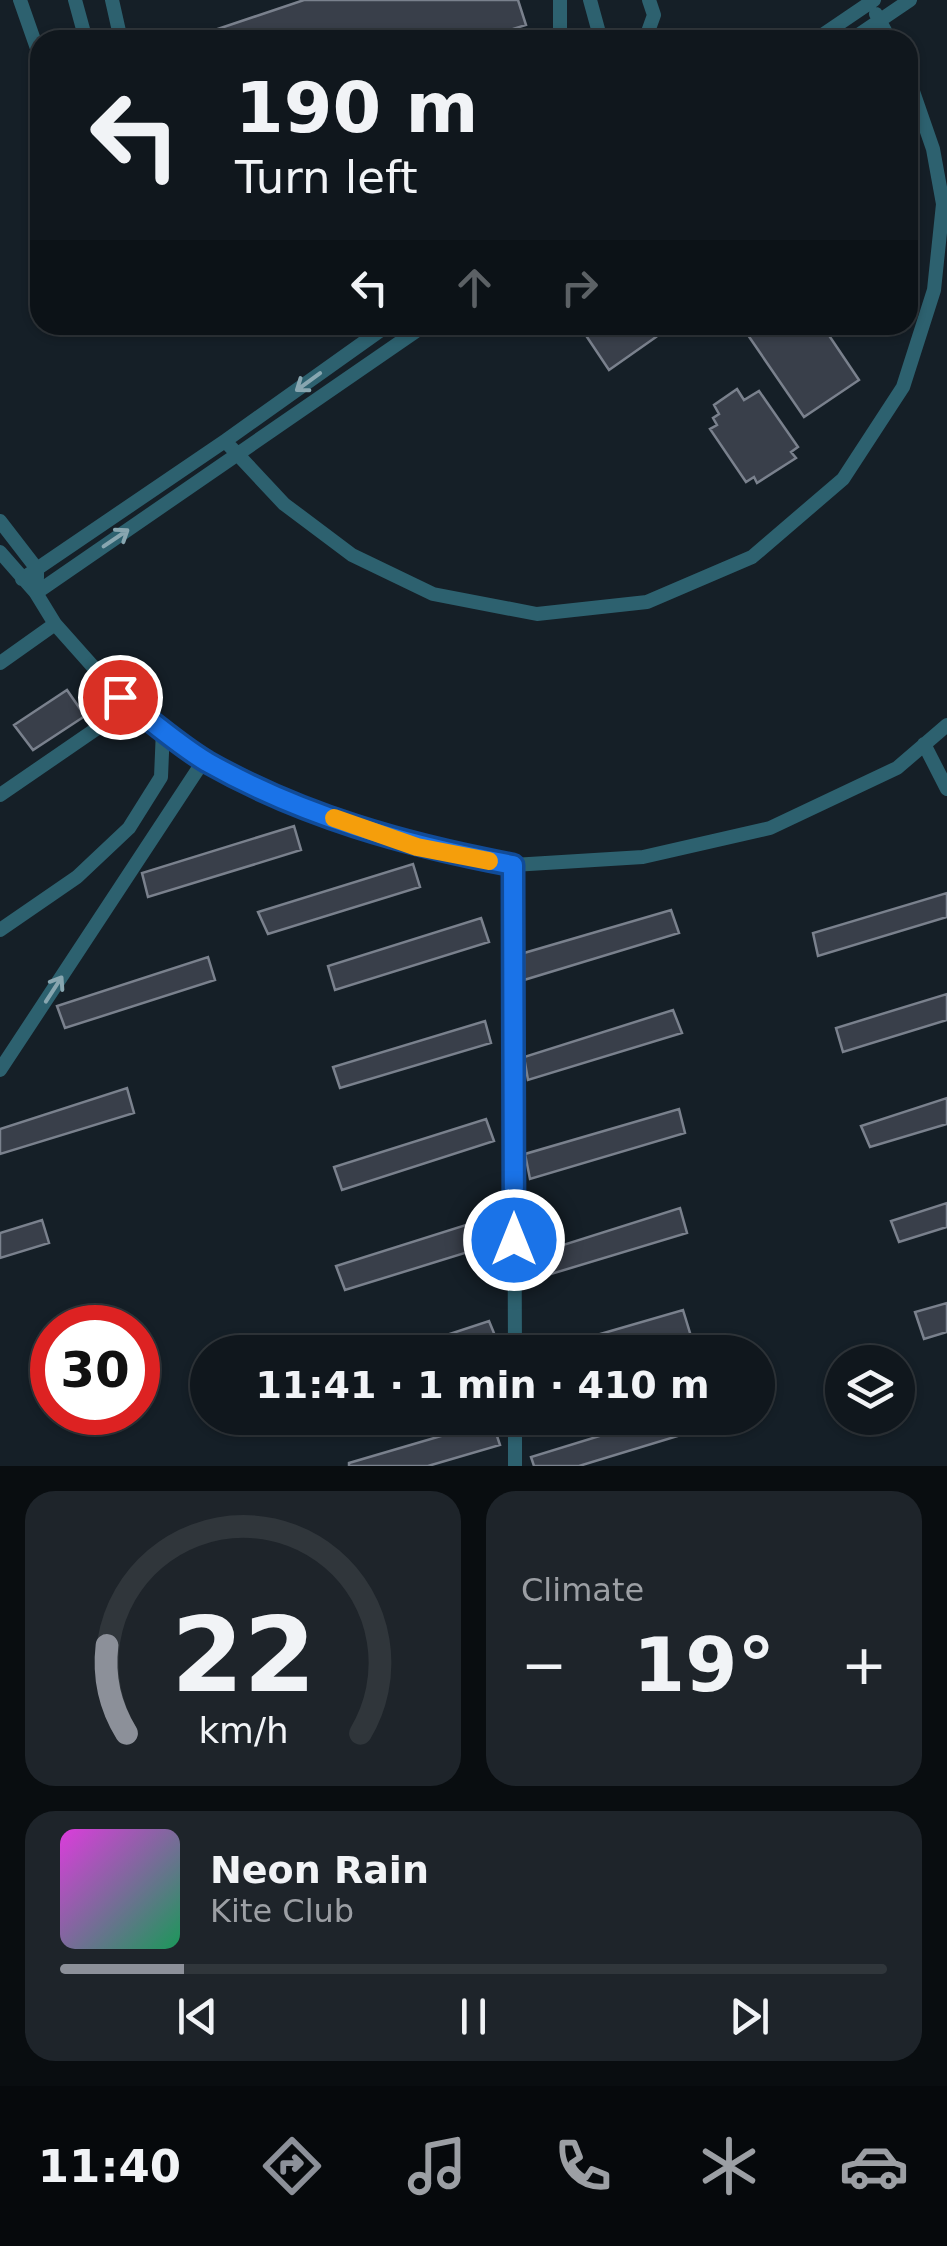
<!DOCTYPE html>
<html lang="en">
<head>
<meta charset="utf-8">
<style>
	:root { --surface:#10171d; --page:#1e242a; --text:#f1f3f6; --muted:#9c9fa4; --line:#30363b; --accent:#8c9099 }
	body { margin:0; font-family:"DejaVu Sans",sans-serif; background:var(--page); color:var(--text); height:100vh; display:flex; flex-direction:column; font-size:38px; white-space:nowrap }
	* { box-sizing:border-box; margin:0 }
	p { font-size:32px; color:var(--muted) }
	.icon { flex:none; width:55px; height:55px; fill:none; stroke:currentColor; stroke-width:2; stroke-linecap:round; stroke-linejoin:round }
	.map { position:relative; height:1466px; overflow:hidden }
	.details { display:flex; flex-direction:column; gap:25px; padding:25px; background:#090d10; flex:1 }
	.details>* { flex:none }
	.banner { position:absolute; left:30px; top:30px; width:888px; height:305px; border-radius:30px; box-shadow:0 2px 8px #0004,0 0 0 2px var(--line); background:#10171d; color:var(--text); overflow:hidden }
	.tools { position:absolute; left:825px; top:1345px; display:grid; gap:20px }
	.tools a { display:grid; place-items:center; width:90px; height:90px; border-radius:50%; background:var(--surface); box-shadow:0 2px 8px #0004,0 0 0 2px var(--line); font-size:50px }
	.speed { position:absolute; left:30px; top:1305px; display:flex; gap:20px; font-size:50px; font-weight:700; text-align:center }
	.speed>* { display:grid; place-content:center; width:130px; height:130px; border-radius:50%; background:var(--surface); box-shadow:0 2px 8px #0004,0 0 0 2px var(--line); line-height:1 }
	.speed .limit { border:15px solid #d22; background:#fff; color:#111 }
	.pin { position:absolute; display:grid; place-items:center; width:85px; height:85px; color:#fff; margin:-42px; border:5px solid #fff; border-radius:50%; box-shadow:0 2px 10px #0007 }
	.me { position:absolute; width:110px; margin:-55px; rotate:0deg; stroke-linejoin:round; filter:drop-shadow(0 0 8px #0008) }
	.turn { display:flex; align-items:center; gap:35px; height:210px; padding:0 40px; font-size:45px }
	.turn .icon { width:130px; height:130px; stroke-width:2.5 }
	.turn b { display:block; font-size:70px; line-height:85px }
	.lanes { display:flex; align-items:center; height:95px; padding:0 40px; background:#0003; justify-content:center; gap:50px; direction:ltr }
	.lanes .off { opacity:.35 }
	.big { font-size:75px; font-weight:700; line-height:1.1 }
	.details .card { flex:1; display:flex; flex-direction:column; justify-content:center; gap:15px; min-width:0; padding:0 35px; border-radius:30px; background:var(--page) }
	.details .dial { align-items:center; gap:0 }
	.dial svg { height:260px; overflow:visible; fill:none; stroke:var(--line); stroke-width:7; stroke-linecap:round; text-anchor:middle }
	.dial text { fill:var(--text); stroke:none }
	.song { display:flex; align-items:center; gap:30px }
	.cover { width:120px; height:120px; border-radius:15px; background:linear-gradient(135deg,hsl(300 70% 55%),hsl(150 70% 35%)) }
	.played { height:10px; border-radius:5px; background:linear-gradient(90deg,var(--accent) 15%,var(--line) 15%) }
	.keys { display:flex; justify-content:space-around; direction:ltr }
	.heat { display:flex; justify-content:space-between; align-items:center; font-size:55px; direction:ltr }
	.details .tiles { flex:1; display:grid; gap:25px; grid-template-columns:1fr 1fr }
	.card:last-child { grid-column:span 2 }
	.trip { position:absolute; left:190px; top:1335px; width:585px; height:100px; border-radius:50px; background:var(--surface); box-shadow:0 2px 8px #0004,0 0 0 2px var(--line); font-weight:700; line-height:100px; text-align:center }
	.tab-bar { display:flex; height:160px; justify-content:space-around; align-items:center; background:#06090c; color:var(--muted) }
	.tab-bar .icon { width:70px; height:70px }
	.tab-bar .selected { color:var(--accent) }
	.tab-bar b { font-size:45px; color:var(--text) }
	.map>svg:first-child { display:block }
	.building { fill:#393f4a; stroke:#7a818d; stroke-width:2.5 }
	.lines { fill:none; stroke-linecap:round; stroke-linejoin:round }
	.minor { stroke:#2d616f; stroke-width:14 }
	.oneway { stroke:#88a6b0 }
	.route-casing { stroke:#114b97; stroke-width:25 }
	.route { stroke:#1a73e8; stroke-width:18 }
	.slow { stroke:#f59e0b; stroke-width:18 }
</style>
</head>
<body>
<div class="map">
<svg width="947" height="1466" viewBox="0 0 947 1466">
	<rect width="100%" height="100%" fill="#151f27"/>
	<path class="building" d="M304,0H518L526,25L477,40H185Z
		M579,325H647L656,337L609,370Z
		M741,325H822L859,380L804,417Z
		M737,389L744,400L759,391L798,447L791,452L796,458L757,483L754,477L746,482L710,429L717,425L713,418L719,414L714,405Z
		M67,690L85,716L33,750L14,725Z
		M294,826L301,850L148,897L142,873Z
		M413,864L420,887L268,934L258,912Z
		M947,893V917L818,956L813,933Z
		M671,910L679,933L524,980V953Z
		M481,918L489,942L335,990L328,966Z
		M208,957L215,980L65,1028L57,1006Z
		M947,994V1020L843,1052L836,1028Z
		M673,1010L682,1033L528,1080L524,1057Z
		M485,1021L491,1043L340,1088L333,1067Z
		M127,1088L134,1113L0,1154V1129Z
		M947,1098V1124L870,1147L861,1126Z
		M679,1109L685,1133L530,1179L525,1154Z
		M486,1119L494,1141L342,1190L334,1167Z
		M947,1203V1227L899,1242L891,1221Z
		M680,1208L687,1233L531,1280L525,1257Z
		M488,1218L494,1244L345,1290L336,1266Z
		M42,1220L49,1243L0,1258V1233Z
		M947,1303V1332L924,1339L915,1312Z
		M683,1310L690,1333L623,1352H545V1350Z
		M489,1321L498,1343L468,1352H395Z
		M658,1418H686L691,1432L579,1466H534L531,1457Z
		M492,1421L500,1445L428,1466H349V1463Z"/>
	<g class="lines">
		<path class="minor" d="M20,0L40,57
			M75,0L86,40
			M112,0L121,40
			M590,0L601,40
			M876,14L890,40
			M556,40L560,30V0
			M645,40L654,15L649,0
			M815,40L874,0
			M851,40L910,0
			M225,441L284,504L352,555L433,594L537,614L647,602L752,557L843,479L903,387L934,290L943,204L933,149L908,77
			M0,521L37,569V578
			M0,552L36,593L55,624L120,697L204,760L281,800L417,847L513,865L643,857L770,828L897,768L947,725
			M22,579L225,441L388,325
			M36,593L425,325
			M0,663L55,624
			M924,744L947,789
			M0,795L131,705
			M513,865L515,1352
			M0,930L77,877L129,828L161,777L163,729
			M0,1070L204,760
			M515,1418V1466"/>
	</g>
	<defs><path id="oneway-shaft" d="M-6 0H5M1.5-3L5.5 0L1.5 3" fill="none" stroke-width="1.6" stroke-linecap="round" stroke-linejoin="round" transform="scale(2.5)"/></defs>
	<g class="oneway">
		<use href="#oneway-shaft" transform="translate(308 382) rotate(144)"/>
		<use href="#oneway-shaft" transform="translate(116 538) rotate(-34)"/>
		<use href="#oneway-shaft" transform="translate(54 989) rotate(-57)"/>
	</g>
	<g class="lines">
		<g class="route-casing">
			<path id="route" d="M120,697C148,718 177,744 207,762C302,816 406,845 513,865L514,1240"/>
		</g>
		<use href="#route" class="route"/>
		<path class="slow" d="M334,818L417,847L489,861"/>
	</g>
</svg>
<div class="tools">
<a><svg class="icon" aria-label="layers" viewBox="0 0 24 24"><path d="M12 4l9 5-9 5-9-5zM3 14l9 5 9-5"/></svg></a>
</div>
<div class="speed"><div class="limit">30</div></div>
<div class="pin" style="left:120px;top:697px;background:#d93025"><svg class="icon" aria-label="arrive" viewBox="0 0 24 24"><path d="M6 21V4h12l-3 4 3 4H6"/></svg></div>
<svg class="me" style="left:514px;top:1240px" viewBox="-20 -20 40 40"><circle r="17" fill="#1a73e8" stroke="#fff" stroke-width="3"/><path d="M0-11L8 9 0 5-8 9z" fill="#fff"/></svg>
<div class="trip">11:41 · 1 min · 410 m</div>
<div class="banner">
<div class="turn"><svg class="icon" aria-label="left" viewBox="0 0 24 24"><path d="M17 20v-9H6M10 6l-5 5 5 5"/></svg><div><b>190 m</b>Turn left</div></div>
<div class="lanes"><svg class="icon" aria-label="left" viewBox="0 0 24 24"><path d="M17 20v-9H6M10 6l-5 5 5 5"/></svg><svg class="icon off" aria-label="ahead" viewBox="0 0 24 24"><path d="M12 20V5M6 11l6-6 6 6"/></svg><svg class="icon off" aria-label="right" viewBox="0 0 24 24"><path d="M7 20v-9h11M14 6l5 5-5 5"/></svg></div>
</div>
</div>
<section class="details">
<div class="tiles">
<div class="card dial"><svg viewBox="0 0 100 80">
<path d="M14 69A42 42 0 1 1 86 69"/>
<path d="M14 69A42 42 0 0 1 8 42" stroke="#8c9099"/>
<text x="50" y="56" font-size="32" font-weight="700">22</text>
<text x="50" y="72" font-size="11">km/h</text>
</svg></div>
<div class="card"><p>Climate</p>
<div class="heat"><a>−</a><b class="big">19°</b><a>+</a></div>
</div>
<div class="card">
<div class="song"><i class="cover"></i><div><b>Neon Rain</b><p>Kite Club</p></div></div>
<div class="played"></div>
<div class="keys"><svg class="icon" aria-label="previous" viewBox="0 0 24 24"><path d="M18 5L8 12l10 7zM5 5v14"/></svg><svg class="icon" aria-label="pause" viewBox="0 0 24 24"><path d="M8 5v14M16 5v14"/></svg><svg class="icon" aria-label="next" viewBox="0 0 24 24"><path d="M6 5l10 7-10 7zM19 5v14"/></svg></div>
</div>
</div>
</section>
<nav class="tab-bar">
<b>11:40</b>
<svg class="icon selected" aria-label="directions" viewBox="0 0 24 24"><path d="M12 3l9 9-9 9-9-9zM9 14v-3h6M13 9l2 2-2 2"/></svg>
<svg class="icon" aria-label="music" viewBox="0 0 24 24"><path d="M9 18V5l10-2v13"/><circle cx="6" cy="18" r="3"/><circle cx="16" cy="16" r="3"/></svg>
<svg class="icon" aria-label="phone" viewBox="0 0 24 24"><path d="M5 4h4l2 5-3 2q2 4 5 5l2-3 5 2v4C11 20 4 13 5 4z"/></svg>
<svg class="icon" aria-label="climate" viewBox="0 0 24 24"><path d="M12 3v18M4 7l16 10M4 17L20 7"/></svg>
<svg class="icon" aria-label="car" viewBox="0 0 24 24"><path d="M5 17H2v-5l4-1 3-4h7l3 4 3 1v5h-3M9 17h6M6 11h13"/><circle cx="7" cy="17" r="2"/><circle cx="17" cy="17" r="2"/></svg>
</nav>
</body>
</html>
